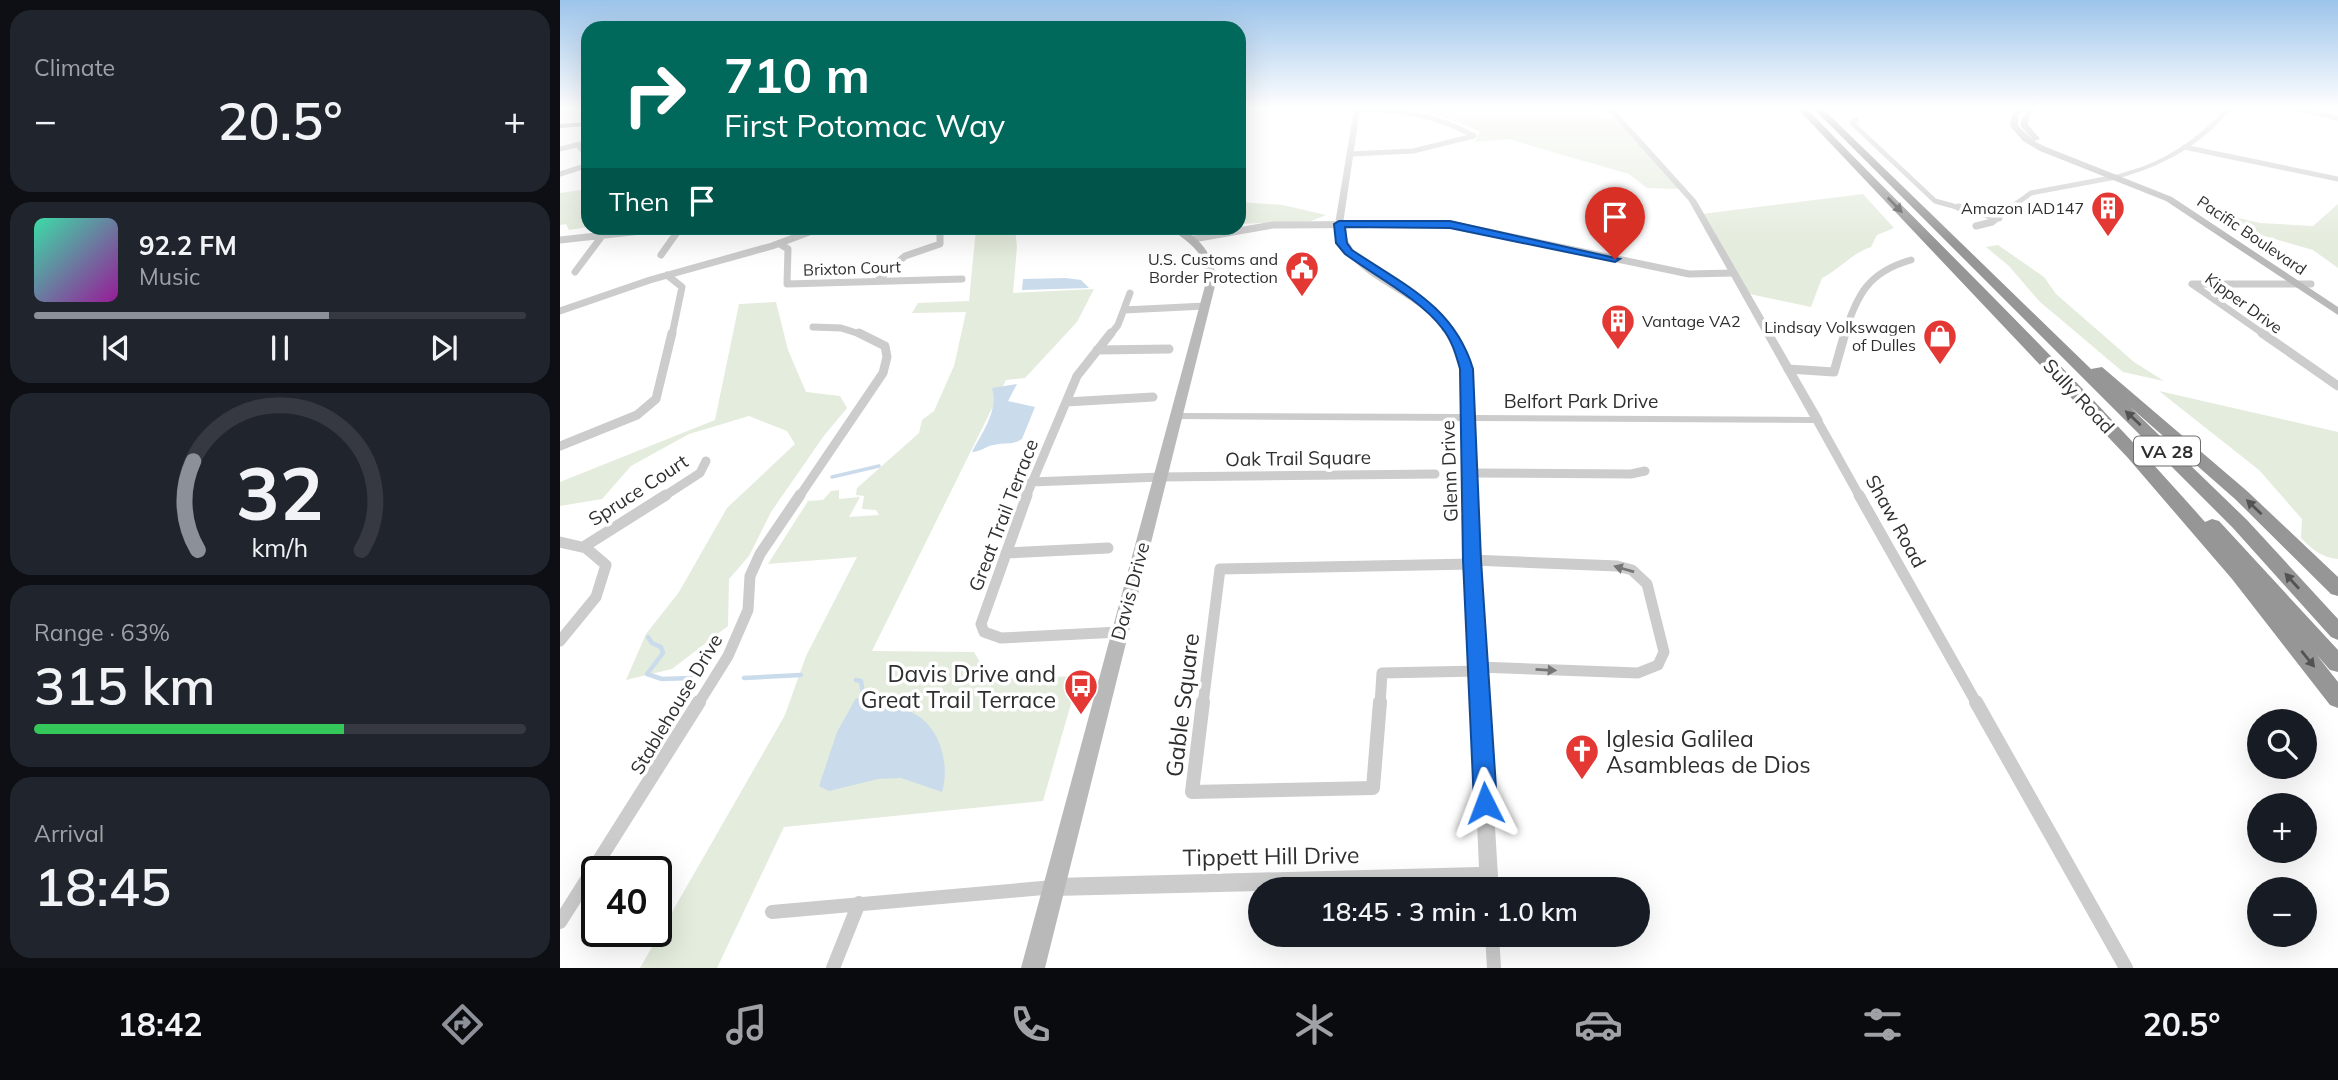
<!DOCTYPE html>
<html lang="en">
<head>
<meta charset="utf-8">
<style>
	:root { --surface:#171b24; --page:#20242c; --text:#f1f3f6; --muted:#9ea1a6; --line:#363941; --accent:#8c9099 }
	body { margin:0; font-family:Mulish,sans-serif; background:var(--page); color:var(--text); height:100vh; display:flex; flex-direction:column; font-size:26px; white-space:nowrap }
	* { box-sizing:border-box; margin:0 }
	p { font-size:23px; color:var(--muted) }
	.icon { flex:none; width:38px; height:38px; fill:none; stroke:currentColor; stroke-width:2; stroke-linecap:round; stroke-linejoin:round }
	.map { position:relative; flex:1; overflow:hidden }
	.details { display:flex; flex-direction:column; gap:10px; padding:10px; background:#0d0f14; width:560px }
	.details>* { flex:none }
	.guide { position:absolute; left:21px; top:21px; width:665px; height:214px; border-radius:21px; box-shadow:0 7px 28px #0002; background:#00695c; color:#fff; overflow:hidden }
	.fabs { position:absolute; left:1687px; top:709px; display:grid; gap:14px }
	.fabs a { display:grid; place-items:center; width:70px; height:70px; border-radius:50%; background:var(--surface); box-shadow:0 7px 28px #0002; font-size:35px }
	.speed { position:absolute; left:21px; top:856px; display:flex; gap:14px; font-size:35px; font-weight:700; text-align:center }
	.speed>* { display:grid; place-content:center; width:91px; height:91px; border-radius:50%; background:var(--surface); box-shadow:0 7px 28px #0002; line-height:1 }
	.speed .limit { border:4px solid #111; border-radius:10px; background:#fff; color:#111 }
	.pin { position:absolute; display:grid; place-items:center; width:60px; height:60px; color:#fff; margin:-72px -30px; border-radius:50% 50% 50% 0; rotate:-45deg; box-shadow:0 0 7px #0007 }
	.pin .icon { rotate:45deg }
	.me { position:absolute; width:77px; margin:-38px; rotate:357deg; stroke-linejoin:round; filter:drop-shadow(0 0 5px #0008) }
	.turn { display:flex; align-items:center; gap:24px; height:147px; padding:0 28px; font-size:32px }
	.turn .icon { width:91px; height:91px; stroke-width:2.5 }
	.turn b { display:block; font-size:49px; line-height:60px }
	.then { display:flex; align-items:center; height:66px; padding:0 28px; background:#0003; gap:14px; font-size:26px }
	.big { font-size:52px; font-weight:600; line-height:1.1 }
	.details .tile { flex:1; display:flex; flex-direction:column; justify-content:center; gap:10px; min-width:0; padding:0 24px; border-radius:21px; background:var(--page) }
	.details .dial { align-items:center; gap:0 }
	.dial svg { height:182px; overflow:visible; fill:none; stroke:var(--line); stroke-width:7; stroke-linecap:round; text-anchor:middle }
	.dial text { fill:var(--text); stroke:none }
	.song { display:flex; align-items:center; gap:21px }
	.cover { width:84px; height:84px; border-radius:10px; background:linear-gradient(135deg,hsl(160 70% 55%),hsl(300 70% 35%)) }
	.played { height:7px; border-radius:4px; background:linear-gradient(90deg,var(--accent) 60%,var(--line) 60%) }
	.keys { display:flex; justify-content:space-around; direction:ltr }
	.heat { display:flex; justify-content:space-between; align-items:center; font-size:38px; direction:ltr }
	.charge { height:10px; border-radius:5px; background:linear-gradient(90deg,#34c759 63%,var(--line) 0) }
	.trip { position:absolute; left:688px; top:877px; width:402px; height:70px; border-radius:35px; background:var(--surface); box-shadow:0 7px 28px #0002; font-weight:600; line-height:70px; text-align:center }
	.dock { display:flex; height:112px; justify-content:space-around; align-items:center; background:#090b0e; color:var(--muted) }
	.dock .icon { width:49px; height:49px }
	.dock .active { color:var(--accent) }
	.dock b { font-size:32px; color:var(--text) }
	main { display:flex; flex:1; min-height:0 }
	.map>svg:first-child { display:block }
	.green { fill:#e4ecdd }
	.water { fill:#cadbec }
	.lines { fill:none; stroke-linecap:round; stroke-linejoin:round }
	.stream-far1 { stroke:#cadbec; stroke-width:3.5 }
	.stream { stroke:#cadbec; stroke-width:4.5 }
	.minor-far4 { stroke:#ccc; stroke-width:5 }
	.minor-far3 { stroke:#ccc; stroke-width:7 }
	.minor-far2 { stroke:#ccc; stroke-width:9 }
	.minor-far1 { stroke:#ccc; stroke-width:11 }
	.minor { stroke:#ccc; stroke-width:14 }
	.tertiary { fill:#ccc; fill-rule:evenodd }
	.secondary { fill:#b9b9b9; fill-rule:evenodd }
	.primary { fill:#a7a7a7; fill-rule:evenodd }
	.motorway { fill:#969696; fill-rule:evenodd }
	.oneway { fill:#535353 }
	.oneway2 { fill:#767676 }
	.route { fill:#1a73e8; stroke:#114b97; stroke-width:2 }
	.labels { text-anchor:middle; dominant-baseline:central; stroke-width:7; stroke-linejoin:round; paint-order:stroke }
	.far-poi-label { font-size:16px; fill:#2f2f2f; stroke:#fff; text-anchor:end }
	.far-street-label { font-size:16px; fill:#2f2f2f; stroke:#fff }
	.shield { fill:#fff; stroke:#6d6d6d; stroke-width:2 }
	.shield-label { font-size:18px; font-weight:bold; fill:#2f2f2f }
	.street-label { font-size:19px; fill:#2f2f2f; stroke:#fff }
	.near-poi-label { font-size:23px; fill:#2f2f2f; stroke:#fff; text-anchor:end }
	.near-street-label { font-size:23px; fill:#2f2f2f; stroke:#fff }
</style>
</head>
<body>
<main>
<section class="details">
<div class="tile"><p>Climate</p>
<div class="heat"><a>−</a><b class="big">20.5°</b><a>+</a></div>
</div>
<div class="tile">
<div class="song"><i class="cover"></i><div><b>92.2 FM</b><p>Music</p></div></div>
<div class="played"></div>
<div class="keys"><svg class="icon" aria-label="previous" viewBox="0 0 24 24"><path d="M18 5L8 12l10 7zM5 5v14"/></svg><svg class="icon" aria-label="pause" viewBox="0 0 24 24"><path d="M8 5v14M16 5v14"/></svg><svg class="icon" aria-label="next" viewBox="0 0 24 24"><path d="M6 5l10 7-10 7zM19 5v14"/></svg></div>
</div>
<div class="tile dial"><svg viewBox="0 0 100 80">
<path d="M14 69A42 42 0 1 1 86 69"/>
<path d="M14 69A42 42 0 0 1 12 30" stroke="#8c9099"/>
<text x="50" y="56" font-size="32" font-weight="700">32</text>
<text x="50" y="72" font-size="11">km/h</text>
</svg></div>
<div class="tile"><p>Range · 63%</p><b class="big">315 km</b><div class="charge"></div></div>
<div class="tile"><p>Arrival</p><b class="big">18:45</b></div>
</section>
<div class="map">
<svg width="1778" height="968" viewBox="0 0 1778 968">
	<rect width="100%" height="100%" fill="#fff"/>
	<path class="green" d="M862,109H1029L1044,118H1058L1123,189L1087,188L1069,174L948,139L915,142L920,131Z
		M28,189V227L9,230L6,224L0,225V193Z
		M1303,194L1334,228L1317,235L1311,247C1292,253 1280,269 1262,278L1251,307L1185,293L1142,214Z
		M679,202L723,205L766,215L751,221L679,224Z
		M1778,204V268L1753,250L1694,233L1670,216L1700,223L1753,226Z
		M416,228H455L457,247L453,293L534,289L517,322L465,378L446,380L312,651L414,652L430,679L519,676L483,801L224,827L157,968H80L225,715L246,656L297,557L208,564L248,501L263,500L271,491L279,490V499L300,497L289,517L319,515L316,510L302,509L304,496L296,495L297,488L359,433L362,420L374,411L394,366L406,312L352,313L358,303L409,301Z
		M1438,245L1484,277L1496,294L1574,362L1604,381L1563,372L1479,301L1449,266L1426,247Z
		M216,302L228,350L246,392L280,396L287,408L263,437L211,512L189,556L169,579L168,626L112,669L66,680L86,634L119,592L167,508L235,444L227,431L189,416L129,434L71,466L42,499L0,506V482L155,420L179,304Z
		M1599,391L1778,432V559C1762,558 1752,549 1741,538L1742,519L1699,470Z"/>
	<path class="water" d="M506,278L521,280L529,288L462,290L463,279Z
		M457,384L448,401L475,407L462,439C452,446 445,442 434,445C425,446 421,452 412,452C422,433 439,410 432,388Z
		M296,698C310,700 345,708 355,714C381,728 390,766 382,792L341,778L318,779L269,791L259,786L277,732Z"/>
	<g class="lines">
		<path class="stream-far1" d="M272,477L319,466"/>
		<path class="stream" d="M88,637L92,643L101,647L103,653L87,674L102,679L131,678
			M184,678L241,675
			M296,680L301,681L304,699"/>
		<path class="minor-far4" d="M1739,109L1778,118
			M1296,120L1292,123L1375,201L1404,209
			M28,133L20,148L28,156
			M1624,147L1778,179
			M0,149L24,143
			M790,154L853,151L914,136C876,115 841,109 797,110
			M0,174L28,165
			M1449,209L1471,193L1556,177"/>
		<path class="minor-far3" d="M1398,207L1439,218
			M1416,226L1432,222L1451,207
			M633,239L713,225L890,224L1129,274L1173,273
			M0,240L108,228
			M220,244L228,249L227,284L402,279
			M101,255L120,228
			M15,272L42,236
			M107,275L122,287L112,335
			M317,281L345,256L380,244V228
			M564,310L645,306
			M0,311L90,280L212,246L260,228
			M253,327L281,328L303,335
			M550,335L558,325L570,293
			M1284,335C1297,295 1308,272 1351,260
			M1705,335L1632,284H1751"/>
		<path class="minor-far2" d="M1702,333L1778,386
			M537,350L609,349
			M1228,369L1274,372L1285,333
			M506,402L593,397
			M1257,420L1300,497
			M0,446L77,415L96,399L112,333
			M910,473L1071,474L1085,471
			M471,482L601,477L875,474
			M103,497L140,473L146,461
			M239,497L323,373L327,357L325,346L299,333
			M466,497L517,376L551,333"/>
		<path class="minor-far1" d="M467,495L421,624L424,632L441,638L559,632
			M1299,495L1417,704
			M0,542L26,548L46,565L36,597L0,641
			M25,546L106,495
			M446,553L548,548
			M912,560L1057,566L1072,570L1087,584L1104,652L1098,665L1078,673L918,667
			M138,704L168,656L188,610L190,576L200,554L240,495
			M643,704L660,569L912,564
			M820,704L822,673L919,671"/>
		<path class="minor" d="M643,702L632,792L813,788L820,702
			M1416,702L1566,968
			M212,912L494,887
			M0,922L139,702
			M932,934L934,968
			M273,968L299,903"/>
		<path class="tertiary" d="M794,109H800L783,224C791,272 846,282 879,311C894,325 906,346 910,366C914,381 912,399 913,415L1250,417L1129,201L1047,109H1054L1136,200L1263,420L1257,423L913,421L919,564L938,876L936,882L929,885L700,889V891L494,896L487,893L484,887L487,881L494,878L919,867L905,564L902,421L616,419L610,416L616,413L902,414C901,390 903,368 893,345C869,290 785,286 775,224Z
			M1664,109H1671C1641,146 1601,167 1556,179L1552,177C1562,172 1573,170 1584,166C1615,154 1642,135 1664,109Z"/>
		<path class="secondary" d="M1457,109H1464L1458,116V126L1473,140L1460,125L1463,117L1469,109H1476L1469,117L1468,125L1480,139L1474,141L1486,147L1612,197L1778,307V315L1606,201L1480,151L1463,141L1450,126L1452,116Z
			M610,228H621C642,240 655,257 656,282L485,968H461L646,282C645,250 632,246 610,228Z"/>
		<path class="primary" d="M28,122V126L0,128V124Z"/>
		<path class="motorway" d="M1238,109H1247C1380,246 1519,378 1645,522L1652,519L1659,521L1778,650V672L1770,670L1756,654L1778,682V708L1770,705L1672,579L1568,458Z
			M1254,109H1263L1531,369L1542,367L1687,491L1778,577V596L1771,594L1675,499L1569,406L1687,520L1778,619V640L1771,637L1673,528Z"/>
	</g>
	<defs><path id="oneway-solid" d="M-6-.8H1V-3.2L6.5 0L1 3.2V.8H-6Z" transform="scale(1.75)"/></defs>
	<g class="oneway">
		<use href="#oneway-solid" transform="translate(1335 205) rotate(46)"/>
		<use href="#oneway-solid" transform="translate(1573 418) rotate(-137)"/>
		<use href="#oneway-solid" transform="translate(1694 507) rotate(-136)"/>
		<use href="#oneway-solid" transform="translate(1732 581) rotate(-132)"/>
		<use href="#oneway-solid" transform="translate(1748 659) rotate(51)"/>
	</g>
	<g class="oneway2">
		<use href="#oneway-solid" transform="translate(1064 569) rotate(-164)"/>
		<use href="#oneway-solid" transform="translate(986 670) rotate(3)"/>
	</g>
	<linearGradient id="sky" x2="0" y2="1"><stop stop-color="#9cc4ea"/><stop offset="0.44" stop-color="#fff"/><stop offset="1" stop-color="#fff" stop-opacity="0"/></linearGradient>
	<rect width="1778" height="245" fill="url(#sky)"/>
	<path class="route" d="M779,221H890L1060,259L1055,262L890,228L785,227L787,243L792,250C844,285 894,306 913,369L921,560L937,803L933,810L925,813L917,810L914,803L903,560L900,369C896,355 892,340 882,328C860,299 815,276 785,254L776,243L774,224Z"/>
	<defs>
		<g id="building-pin" transform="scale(1.75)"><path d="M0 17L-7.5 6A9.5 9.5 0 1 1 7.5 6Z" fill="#e43834" stroke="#fff"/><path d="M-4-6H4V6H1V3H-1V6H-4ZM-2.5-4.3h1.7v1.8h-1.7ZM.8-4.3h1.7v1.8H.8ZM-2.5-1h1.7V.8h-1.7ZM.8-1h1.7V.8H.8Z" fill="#fff"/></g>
		<g id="civic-pin" transform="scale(1.75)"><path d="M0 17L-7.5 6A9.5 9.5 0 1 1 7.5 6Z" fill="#e43834" stroke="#fff"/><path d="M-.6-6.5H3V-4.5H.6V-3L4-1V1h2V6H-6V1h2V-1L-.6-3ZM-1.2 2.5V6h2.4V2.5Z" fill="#fff"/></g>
		<g id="shop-pin" transform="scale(1.75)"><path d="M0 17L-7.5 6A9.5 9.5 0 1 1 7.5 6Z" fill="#e43834" stroke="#fff"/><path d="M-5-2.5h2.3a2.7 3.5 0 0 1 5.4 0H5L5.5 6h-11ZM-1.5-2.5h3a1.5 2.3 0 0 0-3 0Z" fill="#fff"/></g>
		<g id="bus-pin" transform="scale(1.75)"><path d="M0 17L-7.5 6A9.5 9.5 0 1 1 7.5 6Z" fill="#e43834" stroke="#fff"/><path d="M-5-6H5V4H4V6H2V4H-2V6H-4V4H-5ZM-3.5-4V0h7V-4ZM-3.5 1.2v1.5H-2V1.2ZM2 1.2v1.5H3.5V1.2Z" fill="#fff"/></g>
		<g id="church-pin" transform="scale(1.75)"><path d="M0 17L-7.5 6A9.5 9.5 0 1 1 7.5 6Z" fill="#e43834" stroke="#fff"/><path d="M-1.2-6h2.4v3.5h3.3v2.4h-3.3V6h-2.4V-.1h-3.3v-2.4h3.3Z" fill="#fff"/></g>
	</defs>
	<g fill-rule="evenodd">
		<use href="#building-pin" x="1548" y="208"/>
		<use href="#civic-pin" x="742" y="268"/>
		<use href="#building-pin" x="1058" y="321"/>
		<use href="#shop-pin" x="1380" y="336"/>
		<use href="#bus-pin" x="521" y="686"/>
		<use href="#church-pin" x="1022" y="751"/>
	</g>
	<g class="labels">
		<g class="far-poi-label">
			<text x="1524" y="208">Amazon IAD147</text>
			<text x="718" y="259">U.S. Customs and<tspan x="718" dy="18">Border Protection</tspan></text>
			<text x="1082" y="321" text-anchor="start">Vantage VA2</text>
			<text x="1356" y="327">Lindsay Volkswagen<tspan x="1356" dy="18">of Dulles</tspan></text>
		</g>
		<g class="far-street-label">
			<text transform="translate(1692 235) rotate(34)">Pacific Boulevard</text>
			<text transform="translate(292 268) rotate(-2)">Brixton Court</text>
			<text transform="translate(1684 303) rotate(36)">Kipper Drive</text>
		</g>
		<rect class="shield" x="1574" y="436.5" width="66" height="29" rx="5"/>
		<g class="shield-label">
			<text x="1607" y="451">VA 28</text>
		</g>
		<g class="street-label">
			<text transform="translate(1519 396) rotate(47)">Sully Road</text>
			<text x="1021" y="401">Belfort Park Drive</text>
			<text transform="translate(738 458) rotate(-1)">Oak Trail Square</text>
			<text transform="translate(889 471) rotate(-92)">Glenn Drive</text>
			<text transform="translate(78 490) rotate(-33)">Spruce Court</text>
			<text transform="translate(443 515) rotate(-69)">Great Trail Terrace</text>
			<text transform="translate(1336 521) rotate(61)">Shaw Road</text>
			<text transform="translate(570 591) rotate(-75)">Davis Drive</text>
			<text transform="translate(116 704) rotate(-59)">Stablehouse Drive</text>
		</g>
		<g class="near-poi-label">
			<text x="496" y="673">Davis Drive and<tspan x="496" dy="26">Great Trail Terrace</tspan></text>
			<text x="1046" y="738" text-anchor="start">Iglesia Galilea<tspan x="1046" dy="26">Asambleas de Dios</tspan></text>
		</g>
		<g class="near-street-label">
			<text transform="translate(622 705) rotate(-83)">Gable Square</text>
			<text transform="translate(711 856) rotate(-1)">Tippett Hill Drive</text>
		</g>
	</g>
</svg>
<div class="fabs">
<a><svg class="icon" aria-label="search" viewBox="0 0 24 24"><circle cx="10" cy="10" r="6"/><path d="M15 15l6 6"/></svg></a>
<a>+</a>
<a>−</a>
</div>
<div class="speed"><div class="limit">40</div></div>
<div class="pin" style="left:1055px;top:259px;background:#d93025"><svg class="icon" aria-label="arrive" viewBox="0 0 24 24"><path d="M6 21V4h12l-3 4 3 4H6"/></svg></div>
<svg class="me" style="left:925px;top:803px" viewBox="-20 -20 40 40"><path d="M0-17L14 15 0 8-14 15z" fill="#1a73e8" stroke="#fff" stroke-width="4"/></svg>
<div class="trip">18:45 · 3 min · 1.0 km</div>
<div class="guide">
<div class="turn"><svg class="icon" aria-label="right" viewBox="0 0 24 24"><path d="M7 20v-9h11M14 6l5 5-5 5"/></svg><div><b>710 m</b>First Potomac Way</div></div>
<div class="then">Then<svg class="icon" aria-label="arrive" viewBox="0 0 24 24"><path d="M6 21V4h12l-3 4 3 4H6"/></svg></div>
</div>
</div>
</main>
<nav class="dock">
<b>18:42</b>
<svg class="icon active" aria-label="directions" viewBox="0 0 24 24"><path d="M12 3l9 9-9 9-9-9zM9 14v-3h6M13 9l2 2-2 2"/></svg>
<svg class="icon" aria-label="music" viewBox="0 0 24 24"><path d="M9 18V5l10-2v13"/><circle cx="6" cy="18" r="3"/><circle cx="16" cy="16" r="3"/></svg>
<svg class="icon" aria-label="phone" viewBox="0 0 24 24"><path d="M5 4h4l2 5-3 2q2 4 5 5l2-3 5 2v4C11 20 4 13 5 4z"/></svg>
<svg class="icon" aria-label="climate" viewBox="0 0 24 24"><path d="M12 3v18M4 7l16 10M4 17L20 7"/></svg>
<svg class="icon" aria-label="car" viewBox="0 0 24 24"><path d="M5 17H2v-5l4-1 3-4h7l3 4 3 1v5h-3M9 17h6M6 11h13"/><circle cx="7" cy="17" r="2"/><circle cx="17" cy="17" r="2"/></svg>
<svg class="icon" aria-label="filters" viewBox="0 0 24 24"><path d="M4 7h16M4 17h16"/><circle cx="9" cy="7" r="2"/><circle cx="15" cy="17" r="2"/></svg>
<b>20.5°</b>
</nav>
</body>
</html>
